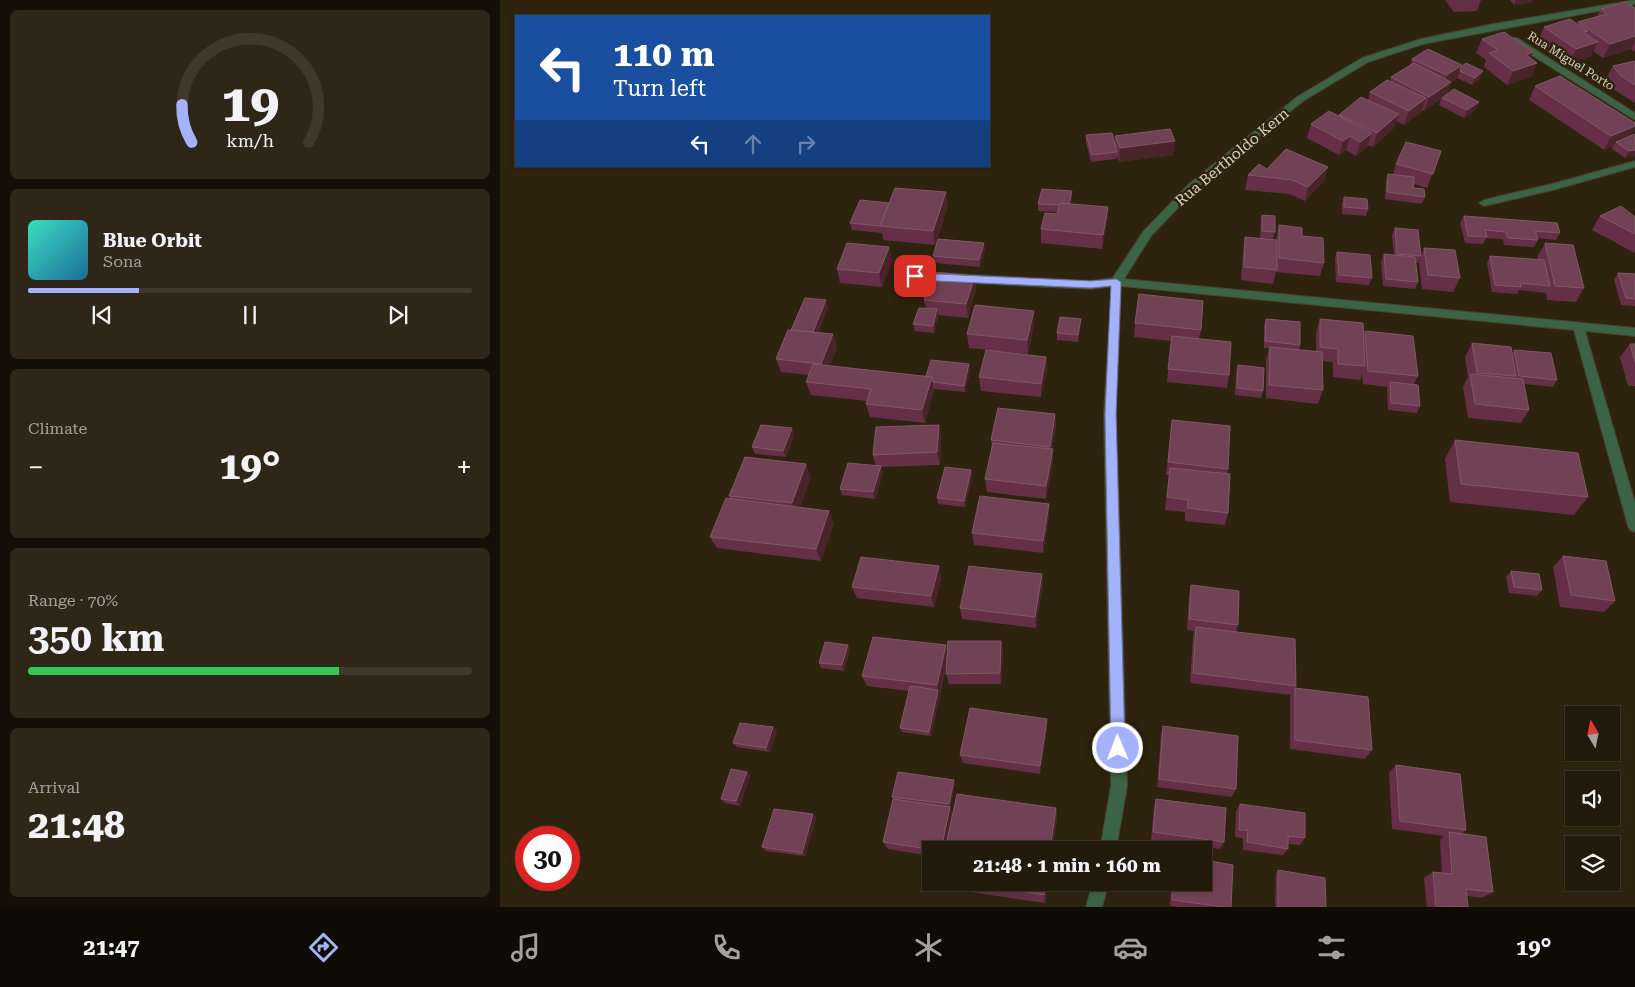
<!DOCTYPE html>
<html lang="en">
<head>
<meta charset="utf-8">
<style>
	:root { --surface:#221a0a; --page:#2e2718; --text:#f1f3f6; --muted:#a2a19c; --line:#3f382b; --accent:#a4b2fc }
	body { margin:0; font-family:"Roboto Serif",serif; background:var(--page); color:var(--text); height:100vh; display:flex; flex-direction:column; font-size:19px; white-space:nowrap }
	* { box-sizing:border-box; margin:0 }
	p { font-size:16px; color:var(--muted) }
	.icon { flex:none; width:28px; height:28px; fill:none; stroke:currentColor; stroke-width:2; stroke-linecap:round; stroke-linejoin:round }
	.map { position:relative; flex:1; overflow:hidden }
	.panel { display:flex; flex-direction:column; gap:10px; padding:10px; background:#130e06; width:500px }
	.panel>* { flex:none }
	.banner { position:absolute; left:15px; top:15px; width:475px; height:152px; border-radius:0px; box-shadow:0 1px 4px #0004,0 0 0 1px var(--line); background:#1a4fa0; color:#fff; overflow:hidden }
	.needle { width:32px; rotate:350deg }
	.controls { position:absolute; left:1065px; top:706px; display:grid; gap:10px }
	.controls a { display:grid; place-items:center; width:55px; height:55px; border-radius:0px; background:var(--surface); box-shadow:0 1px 4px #0004,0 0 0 1px var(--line); font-size:25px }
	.speed { position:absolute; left:15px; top:826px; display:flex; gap:10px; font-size:25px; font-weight:700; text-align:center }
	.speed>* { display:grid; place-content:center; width:65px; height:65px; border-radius:50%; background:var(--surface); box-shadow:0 1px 4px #0004,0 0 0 1px var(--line); line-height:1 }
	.speed .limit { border:8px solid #d22; background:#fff; color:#111 }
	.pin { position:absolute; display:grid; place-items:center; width:42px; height:42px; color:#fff; margin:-21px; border-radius:10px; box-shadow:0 2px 8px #0006 }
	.me { position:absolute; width:55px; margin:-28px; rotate:359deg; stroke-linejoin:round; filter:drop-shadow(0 0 4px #0008) }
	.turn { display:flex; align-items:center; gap:18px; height:105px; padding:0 15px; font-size:22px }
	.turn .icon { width:65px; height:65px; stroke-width:2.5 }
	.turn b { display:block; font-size:35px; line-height:42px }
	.lanes { display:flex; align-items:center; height:48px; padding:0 15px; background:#0003; justify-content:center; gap:25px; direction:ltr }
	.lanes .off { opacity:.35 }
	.big { font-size:38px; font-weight:700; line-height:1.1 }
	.panel .widget { flex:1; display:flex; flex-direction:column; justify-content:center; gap:8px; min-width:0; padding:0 18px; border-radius:8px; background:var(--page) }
	.panel .dial { align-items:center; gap:0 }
	.dial svg { height:130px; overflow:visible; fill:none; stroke:var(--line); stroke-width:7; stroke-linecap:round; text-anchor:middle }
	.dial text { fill:var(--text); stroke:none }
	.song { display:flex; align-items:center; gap:15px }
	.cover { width:60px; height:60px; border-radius:8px; background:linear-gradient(135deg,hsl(170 70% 55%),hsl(200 70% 35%)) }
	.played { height:5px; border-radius:2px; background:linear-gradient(90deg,var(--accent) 25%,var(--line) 25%) }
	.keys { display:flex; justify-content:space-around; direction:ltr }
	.heat { display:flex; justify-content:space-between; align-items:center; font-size:28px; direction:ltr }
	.charge { height:8px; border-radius:4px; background:linear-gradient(90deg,#34c759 70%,var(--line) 0) }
	.trip { position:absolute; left:422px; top:841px; width:290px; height:50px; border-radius:0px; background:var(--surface); box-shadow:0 1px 4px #0004,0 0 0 1px var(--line); font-weight:700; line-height:50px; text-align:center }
	.dock { display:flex; height:80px; justify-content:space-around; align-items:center; background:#0e0a04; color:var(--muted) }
	.dock .icon { width:35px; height:35px }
	.dock .current { color:var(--accent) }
	.dock b { font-size:22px; color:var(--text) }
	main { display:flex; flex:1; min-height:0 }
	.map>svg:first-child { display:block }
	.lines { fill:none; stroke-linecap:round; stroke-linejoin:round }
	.service-casing { stroke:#493f2b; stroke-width:2 }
	.minor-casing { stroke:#493f2b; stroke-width:2 }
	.service { fill:#3b6345; fill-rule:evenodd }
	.minor { fill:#3b6345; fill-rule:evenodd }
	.wall { fill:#653047 }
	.shaded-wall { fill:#4a242b }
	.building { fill:#714155; stroke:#815866 }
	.route { fill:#a4b2fc; stroke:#6b74a4 }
	.labels { text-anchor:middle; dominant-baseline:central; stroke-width:5; stroke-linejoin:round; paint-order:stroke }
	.far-street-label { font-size:12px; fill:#d8d1c4; stroke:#2e230e }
	.street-label { font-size:15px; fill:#d8d1c4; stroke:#2e230e }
</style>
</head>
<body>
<main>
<section class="panel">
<div class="widget dial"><svg viewBox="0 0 100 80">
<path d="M14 69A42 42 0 1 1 86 69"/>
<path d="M14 69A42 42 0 0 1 8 46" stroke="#a4b2fc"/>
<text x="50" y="56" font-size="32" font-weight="700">19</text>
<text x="50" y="72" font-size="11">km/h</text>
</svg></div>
<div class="widget">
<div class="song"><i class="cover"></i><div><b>Blue Orbit</b><p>Sona</p></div></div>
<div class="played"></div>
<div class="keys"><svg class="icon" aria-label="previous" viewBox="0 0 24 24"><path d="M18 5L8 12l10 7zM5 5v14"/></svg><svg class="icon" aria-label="pause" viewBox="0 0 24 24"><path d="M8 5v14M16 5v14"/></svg><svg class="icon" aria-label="next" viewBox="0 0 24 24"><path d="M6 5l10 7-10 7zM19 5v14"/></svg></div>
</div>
<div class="widget"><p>Climate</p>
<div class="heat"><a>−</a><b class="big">19°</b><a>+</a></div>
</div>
<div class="widget"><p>Range · 70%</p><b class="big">350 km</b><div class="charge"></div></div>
<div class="widget"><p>Arrival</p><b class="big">21:48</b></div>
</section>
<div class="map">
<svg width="1135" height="907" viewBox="0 0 1135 907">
	<rect width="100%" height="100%" fill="#2e230e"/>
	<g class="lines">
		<g class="service-casing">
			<path id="service" d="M1135,161V167L1053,190L984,206L979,203L984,200L1052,184Z
				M415,272L591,281L616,278L621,282L616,286L591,289L415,280L410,276Z"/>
		</g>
		<g class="minor-casing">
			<path id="minor" d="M1135,0V4L923,44L868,62L803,101L697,188L651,236L624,279L1135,328V336L1085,331L1135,503V532L1130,530L1128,526L1074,330L621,286L616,414L627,786L616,850H600L611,786L604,414L612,279L643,232L689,184L797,97L862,58L921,39L993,24Z
				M1011,38H1017L1135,113V120L1011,42Z
				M593,882H609L602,907H586Z"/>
		</g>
		<use href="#service" class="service"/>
		<use href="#minor" class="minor"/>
	</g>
	<path class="wall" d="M945,0H981L977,11L954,12Z
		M1010,0H1033L1032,2L1014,5Z
		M1135,8V52L1131,49L1103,58L1093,51L1091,56L1070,63L1038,41L1044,27L1078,24V22L1097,16L1101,9Z
		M982,39L1031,58L1037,63L1031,77L1007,85L984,67L986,60L976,53Z
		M912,59L983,71L980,78L972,85L957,78L951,83L947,94L976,109L964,118L939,105L941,99L924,111L922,110L921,112L904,125L896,121L894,128L873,147L868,145L867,147L856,156L846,150L839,155L807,138L811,124L839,116V115L868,100L870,92L890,81L891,77L910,65Z
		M1135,61V103L1113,89L1105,80L1113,66Z
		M1035,86L1131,136L1135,156L1125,158L1112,149L1113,146L1104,150L1029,100Z
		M586,135L615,145V136L673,155L619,162L617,156L616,159L591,162L586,143Z
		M941,151L927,188L914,184L913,188L925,197L922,204L885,199L886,181L888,174L893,175L896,164Z
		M828,167L824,181L805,201L789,194L745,190L748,175L767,169Z
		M844,197L868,209L866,216L842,214V204Z
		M572,198L571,204L608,207L607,222L602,249L541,243V229L557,214L558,212L538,211V204Z
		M389,203L448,206L435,245L383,240L382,233L352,230L350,223Z
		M762,215L775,232L773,239L760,238L761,222Z
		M964,216L1060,233L1056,240L1037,238L1038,240L1034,247L1004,245L1003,239L986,238L983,244L965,243L960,223Z
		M1100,216L1135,217V253L1092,230Z
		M779,225L802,236L824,263L820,276L776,272L773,284L741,280L743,251L745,237L776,240Z
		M895,228L921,256L918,263H916L918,282L915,289L883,286L881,261L884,254L894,255L892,235Z
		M1045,243L1084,288L1076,302L1047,300L1046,293L1019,290L1017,294L992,292L987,263L990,256L1038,260L1037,257Z
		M389,247L392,261L382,287L340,283L337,269Z
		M924,248L960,278L953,292L922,289L919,262Z
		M485,250L480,267L434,263L433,256Z
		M837,252L872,278L869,285L836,282L835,259Z
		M1118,273L1135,274V306L1121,305L1114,280Z
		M475,276L476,289L468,318L438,315L434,333L415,331L413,324L426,308L424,300Z
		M328,307L318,333L333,334L337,348L330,366L426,376L469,364L470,371L465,392L434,389L425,423L370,417L366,404L367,401L311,395L306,382L309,375L281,372L276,359L291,330Z
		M766,319L800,345L799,350L816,351V333L820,319L864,336L865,331L918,376L914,384L920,406L917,413L888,410L887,389L888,387L863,384L862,374L860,380L833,377V362L822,361L823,390L818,404L766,398V360L769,348H764V326Z
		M635,323L701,330L699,338L729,375L727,388L667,382L671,341L634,337Z
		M534,324L528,354L469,348L467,334Z
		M580,326L578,342L557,340V333Z
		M972,343L1012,354L1014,350L1057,380L1053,387L1024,384L1029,410L1021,423L968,418L963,387L968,377L965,357Z
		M1130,344H1135V386H1128L1120,357Z
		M546,357L547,370L541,397L481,391L479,377Z
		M738,365L763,391L761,398L735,395L736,372Z
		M555,414L556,427L552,449L553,462L546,499L487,492L485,479L492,449L491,440Z
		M672,420L728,469L727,474L728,513L725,525L685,521V512L665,510L669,475H666Z
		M439,425L441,438L440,465L381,467L383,473L375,499L342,495L340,489L376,466L373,455Z
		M292,428L294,435L286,457L255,454L252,447Z
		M955,440L1088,497L1074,515L950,502L945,459Z
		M471,470L472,477L465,507L438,504L437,498Z
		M311,477L300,507L334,523L321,561L217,548L210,537L231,499L229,496Z
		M549,504V516L543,553L474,545L472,533Z
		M1063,556L1115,601L1104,612L1060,607L1053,567Z
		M439,566L441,578L434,607L357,598L352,587Z
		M1011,571L1042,590L1037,596L1009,593L1006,577Z
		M542,574L543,585L536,628L462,619L460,608Z
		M691,585L738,625L736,631L796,686L791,695L690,683L693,637L694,631L687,630L689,597Z
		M501,641L503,651L501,684H449L446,674L447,663L431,736L402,732L400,728L409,691L367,686L362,676L448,653Z
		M348,645L350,650L344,671L321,668L319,663Z
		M795,688L872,750L865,759L790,749V697Z
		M663,726L736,789L732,797L657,787L661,735Z
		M547,728L540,774L463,763L460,755Z
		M277,732L270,752L237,747L233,743Z
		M896,765L966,830L962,834L993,892L982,898L967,896L968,907H927L924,878L933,872L942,873L940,840L944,836L892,829L889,773Z
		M247,772L250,776L240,806L225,803L221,799Z
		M455,784L450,808L452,815L556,808L557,819L552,850H431V856L388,849L383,842L393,799L392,797Z
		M656,799L724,842L720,849L651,840L654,807Z
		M740,804L805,838L800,845L788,844V849L783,855L743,850V838L735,837L736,811Z
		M313,814L316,818L305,856L266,851L262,847Z
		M778,870L826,907H775L776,874Z
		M441,882H548L545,903L444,888Z
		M671,882H704L731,907H678L670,906Z"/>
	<path class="shaded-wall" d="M1016,0H1033L1032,2L1014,5Z
		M1135,36V42L1131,49L1103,58L1110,44Z
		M1098,42L1091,56L1070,63L1076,49Z
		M1033,52L1027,66L1037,63L1031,77L1007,85L1013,71L1026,55Z
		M962,65L957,79L951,83L946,96L942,98L941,99L924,111L929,97L942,88L947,75Z
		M983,71L980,78L972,85L975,78Z
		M926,98L921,112L904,125L909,111Z
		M979,102L976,109L964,118L967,110Z
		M899,114L894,128L873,147L877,133Z
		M1135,126V129L1129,139L1116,142L1113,146L1104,150L1111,136Z
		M872,133L867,147L856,156L860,142Z
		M850,136L846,150L839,155L843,141Z
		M675,141L673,155L619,162L620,148Z
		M1135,150V156L1125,158L1129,151Z
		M828,167L824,181L805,201L808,187Z
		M572,191V198L569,213V206Z
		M446,192L448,206L435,245L433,231Z
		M608,207L607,222L602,249L603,235Z
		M484,243L485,250L480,267L479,260Z
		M389,247L392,261L382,287L379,273Z
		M475,276L476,289L468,318L466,304Z
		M326,300L328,307L314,344L311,337Z
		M437,309L439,316L434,333L433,326Z
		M534,311V324L528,354L527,340Z
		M581,319L580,326L578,342V335Z
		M333,334L337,348L326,377L321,364Z
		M546,357L547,370L541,397V384Z
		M469,364L470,371L465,392L464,386Z
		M432,377L434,390L425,423L422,410Z
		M555,414L556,427L550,459V447Z
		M439,425L441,438L440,465L437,452Z
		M292,428L294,435L286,457L283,451Z
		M553,449V462L546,499V486Z
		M306,464L311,477L297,515L292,503Z
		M381,466L383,473L375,499L373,492Z
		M471,470L472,477L465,507L464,501Z
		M549,504V516L543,553V541Z
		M329,511L334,523L321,561L316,549Z
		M439,566L441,578L434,607L431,596Z
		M542,574L543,585L536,628L535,617Z
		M501,641L503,651L501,684L500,673Z
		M348,645L350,650L344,671L342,665Z
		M446,645L448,656L431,736L429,732L438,690L437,685Z
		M547,719V728L540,774V766Z
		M273,727L277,732L270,752L266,748Z
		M247,772L250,776L240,806L236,801Z
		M454,780L455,784L450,808L453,815L445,850H441L450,807L449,804Z
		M556,808L557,819L552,850H550Z
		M313,814L316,818L305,856L302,853Z
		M546,882H548L545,903L544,895Z"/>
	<path class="building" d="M1126,2L1135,8V36L1110,44L1078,22L1107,14L1101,9Z
		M1070,19L1088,31L1083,32L1098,42L1076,49L1044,27Z
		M1004,32L1033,52L1026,55L1037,63L1013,71L989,53L998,50L982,39Z
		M928,49L962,65L947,75L912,59Z
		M1135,61V85L1120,75L1113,66Z
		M914,63L951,82L929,97L891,77Z
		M966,63L983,71L975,78L960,71L961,67Z
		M1060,76L1135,123V126L1111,136L1035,86Z
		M887,80L926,98L909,111L870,92Z
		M954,89L979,102L967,110L942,98Z
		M861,97L899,114L877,133L839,115Z
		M829,111L872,133L860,142L850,136L843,141L811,124Z
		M670,129L675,141L620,148L615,136Z
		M612,133L617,152L592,155L586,135Z
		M1135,134V150L1129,151L1116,142Z
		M906,142L941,151L933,174L896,164Z
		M786,149L828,167L808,187L792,180L748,175L759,164L767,169Z
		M888,174L914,177L913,188L924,189L925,197L887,192Z
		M395,188L446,192L433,231L380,226Z
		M542,189L572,191L569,204L560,203L559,205L538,204Z
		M844,197L867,199L868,209L844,207Z
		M360,200L389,203L380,226L350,223Z
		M560,203L608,207L603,235L541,229L545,213L557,214Z
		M1121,206L1135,217V234L1100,216Z
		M762,215L775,216V232L762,231Z
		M964,216L1057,223L1060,233L1035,231L1038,240L1008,238L1006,232L985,230L987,237L968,236Z
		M779,225L802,228V236L823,238L824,263L779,258Z
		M895,228L918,230L921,256L897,254Z
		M745,237L777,240V270L744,267Z
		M438,239L484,243L479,260L433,256Z
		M347,243L389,247L379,273L337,269Z
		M1045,243L1073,245L1084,288L1055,286Z
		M924,248L955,250L960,278L928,275Z
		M837,252L870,255L872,278L839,275Z
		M884,254L915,257L918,282L886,279Z
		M990,256L1044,260L1050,286L1020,283L1021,287L995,285Z
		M433,272L475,276L466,304L424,300Z
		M1118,273L1135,274V299L1126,298Z
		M639,294L703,301L701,330L635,323Z
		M305,298L326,300L313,332L291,330Z
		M475,305L534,311L527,340L467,334Z
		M419,308L437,309L433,326L413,324Z
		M560,317L581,319L578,335L557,333Z
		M766,319L800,322V345L765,341Z
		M820,319L863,323L865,366L838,364V349L820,347Z
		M288,330L333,334L321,364L276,359Z
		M865,331L913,336L918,376L868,371Z
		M672,336L731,342L729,375L668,369Z
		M972,343L1011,347L1016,376L977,373Z
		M1130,344H1135V362Z
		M770,347L822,352L823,390L769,385Z
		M486,350L546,357L541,384L479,377Z
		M1014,350L1051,353L1057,380L1019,376Z
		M431,360L469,364L464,386L433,382L432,377L426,376Z
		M313,364L432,377L422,410L366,404L371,389L306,382Z
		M738,365L764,368L763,391L737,388Z
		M970,374L1023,379L1029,410L975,404Z
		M890,382L918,385L920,406L891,403Z
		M498,408L555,414L550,447L491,440Z
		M672,420L730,426L728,469L668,462Z
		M261,425L292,428L283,451L252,447Z
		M439,425L437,452L373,455L376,427Z
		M955,440L1078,453L1088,497L961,484Z
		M493,443L553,449L546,486L485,479Z
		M245,457L306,464L292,503L229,496Z
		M348,463L381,466L373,492L340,489Z
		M445,467L471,470L464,501L437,498Z
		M670,468L730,474L728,513L687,508L688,500L667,497Z
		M480,496L549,504L543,541L472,533Z
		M226,498L329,511L316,549L210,537Z
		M1063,556L1106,561L1115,601L1071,595Z
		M361,557L439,566L431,596L352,587Z
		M469,566L542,574L535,617L460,608Z
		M1011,571L1039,574L1042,590L1014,587Z
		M691,585L739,591L738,625L689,619Z
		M696,627L795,639L796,686L693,673Z
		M373,637L446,645L437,685L362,676Z
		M448,641H501L500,673L446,674Z
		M325,642L348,645L342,665L319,663Z
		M410,686L438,690L429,732L400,728Z
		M795,688L868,697L872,750L795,740Z
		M470,708L547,719L540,766L460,755Z
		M240,723L273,727L266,748L233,743Z
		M663,726L738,736L736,789L659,779Z
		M896,765L960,774L966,830L900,821Z
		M231,769L247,772L236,801L221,799Z
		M398,772L454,780L449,804L392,797Z
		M457,794L556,808L550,850H445Z
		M393,799L450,807L441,850H435L383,842Z
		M656,799L726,808L724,842L653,832Z
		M740,804L805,813V838L788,836V849L747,842L748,830H739Z
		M274,809L313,814L302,853L262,847Z
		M949,832L986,837L993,892L966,889L968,907L936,906L933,872L952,874Z
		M704,860L733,865L731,907H724L672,900L673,882H704Z
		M778,870L825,878L826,907H778Z
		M463,882H546L544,895Z"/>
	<path class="route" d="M415,273L591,281L616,279L621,282L616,414L625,748L623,753L618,755L613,753L611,748L605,414L611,286L591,288L415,280L410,276Z"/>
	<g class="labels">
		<g class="far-street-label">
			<text transform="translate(1071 61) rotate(32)">Rua Miguel Porto</text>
		</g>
		<g class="street-label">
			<text transform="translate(732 157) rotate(-40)">Rua Bertholdo Kern</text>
		</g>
	</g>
</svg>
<div class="controls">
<a><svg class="needle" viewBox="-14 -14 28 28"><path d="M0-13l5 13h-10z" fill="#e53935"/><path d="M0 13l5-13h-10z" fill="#a2a19c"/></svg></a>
<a><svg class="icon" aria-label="sound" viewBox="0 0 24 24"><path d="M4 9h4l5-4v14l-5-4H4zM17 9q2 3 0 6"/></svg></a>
<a><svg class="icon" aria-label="layers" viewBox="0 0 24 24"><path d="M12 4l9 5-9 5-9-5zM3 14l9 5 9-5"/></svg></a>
</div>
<div class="speed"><div class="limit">30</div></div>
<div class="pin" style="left:415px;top:276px;background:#d93025"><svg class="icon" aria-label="arrive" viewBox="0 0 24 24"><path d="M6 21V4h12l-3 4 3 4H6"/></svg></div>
<svg class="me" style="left:618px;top:748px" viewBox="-20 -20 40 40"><circle r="17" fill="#a4b2fc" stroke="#fff" stroke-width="3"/><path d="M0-11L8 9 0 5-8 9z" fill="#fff"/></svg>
<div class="trip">21:48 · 1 min · 160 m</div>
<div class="banner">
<div class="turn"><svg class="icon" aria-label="left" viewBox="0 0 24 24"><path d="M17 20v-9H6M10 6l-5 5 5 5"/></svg><div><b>110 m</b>Turn left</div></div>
<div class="lanes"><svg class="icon" aria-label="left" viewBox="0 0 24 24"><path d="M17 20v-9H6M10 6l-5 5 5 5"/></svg><svg class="icon off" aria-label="ahead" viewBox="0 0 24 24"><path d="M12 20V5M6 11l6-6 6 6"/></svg><svg class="icon off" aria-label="right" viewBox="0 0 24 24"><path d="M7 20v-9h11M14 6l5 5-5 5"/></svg></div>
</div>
</div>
</main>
<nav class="dock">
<b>21:47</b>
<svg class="icon current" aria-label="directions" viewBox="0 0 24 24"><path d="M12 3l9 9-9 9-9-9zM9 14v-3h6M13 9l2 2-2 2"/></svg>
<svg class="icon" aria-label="music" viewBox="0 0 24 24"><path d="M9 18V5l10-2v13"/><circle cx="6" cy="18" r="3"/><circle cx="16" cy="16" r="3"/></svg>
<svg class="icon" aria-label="phone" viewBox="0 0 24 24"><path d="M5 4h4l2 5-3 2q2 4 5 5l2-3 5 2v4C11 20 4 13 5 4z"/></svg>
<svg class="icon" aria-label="climate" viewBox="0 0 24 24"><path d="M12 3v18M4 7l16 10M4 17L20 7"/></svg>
<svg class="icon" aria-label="car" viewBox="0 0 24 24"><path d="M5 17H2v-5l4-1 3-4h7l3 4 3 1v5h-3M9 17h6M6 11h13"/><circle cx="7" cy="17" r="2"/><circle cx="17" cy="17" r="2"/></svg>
<svg class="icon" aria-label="filters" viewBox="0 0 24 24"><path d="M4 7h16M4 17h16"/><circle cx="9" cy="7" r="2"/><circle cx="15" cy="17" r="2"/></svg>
<b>19°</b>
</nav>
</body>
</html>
